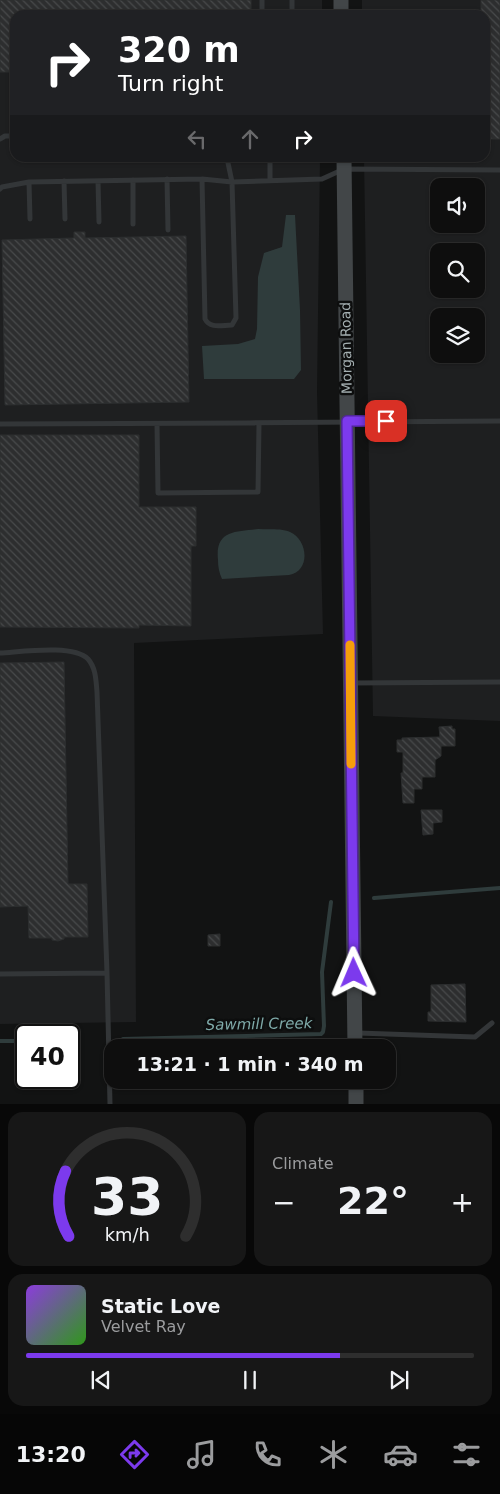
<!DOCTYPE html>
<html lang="en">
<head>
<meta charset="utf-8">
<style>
	:root { --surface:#0e0e0e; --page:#171717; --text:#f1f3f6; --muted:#9b9c9e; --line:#2e2e2e; --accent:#7c3aed }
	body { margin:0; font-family:"DejaVu Sans",sans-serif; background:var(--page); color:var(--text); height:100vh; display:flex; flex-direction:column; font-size:19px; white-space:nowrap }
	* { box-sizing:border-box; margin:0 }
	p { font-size:16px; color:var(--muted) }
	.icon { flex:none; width:28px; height:28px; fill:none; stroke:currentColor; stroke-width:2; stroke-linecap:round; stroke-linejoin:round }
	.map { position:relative; height:1104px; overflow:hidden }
	.side { display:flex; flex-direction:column; gap:8px; padding:8px; background:#080808; flex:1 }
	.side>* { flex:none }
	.hud { position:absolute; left:10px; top:10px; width:480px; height:152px; border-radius:15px; box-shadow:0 1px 4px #0004,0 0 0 1px var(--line); background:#202124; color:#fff; overflow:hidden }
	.controls { position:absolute; left:430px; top:178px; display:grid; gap:10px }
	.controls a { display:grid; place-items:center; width:55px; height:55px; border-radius:10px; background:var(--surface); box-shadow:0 1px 4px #0004,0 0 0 1px var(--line); font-size:25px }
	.speed { position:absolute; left:15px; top:1024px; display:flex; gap:10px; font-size:25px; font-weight:700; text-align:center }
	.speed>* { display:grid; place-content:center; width:65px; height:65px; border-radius:50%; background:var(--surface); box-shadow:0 1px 4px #0004,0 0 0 1px var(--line); line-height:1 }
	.speed .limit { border:2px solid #111; border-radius:8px; background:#fff; color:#111 }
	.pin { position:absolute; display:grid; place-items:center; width:42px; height:42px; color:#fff; margin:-21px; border-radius:10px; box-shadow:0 2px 8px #0006 }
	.me { position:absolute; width:55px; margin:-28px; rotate:359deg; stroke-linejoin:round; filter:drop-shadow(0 0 4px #0008) }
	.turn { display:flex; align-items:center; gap:18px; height:105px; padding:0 25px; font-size:22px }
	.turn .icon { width:65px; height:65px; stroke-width:2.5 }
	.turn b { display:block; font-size:35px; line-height:42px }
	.lanes { display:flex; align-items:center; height:48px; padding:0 25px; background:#0003; justify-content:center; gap:25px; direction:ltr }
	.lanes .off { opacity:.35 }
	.big { font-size:38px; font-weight:600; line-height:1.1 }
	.side .tile { flex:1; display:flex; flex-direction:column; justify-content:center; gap:8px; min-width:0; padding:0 18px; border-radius:15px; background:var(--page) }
	.side .dial { align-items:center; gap:0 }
	.dial svg { height:130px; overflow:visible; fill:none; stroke:var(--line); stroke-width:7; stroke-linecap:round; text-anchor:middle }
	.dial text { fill:var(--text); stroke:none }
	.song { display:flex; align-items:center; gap:15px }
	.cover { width:60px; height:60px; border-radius:8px; background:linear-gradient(135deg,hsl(270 70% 55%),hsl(110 70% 35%)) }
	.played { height:5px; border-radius:2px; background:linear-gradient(90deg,var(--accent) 70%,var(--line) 70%) }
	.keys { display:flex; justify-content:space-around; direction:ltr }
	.heat { display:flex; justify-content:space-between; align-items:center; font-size:28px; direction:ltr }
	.side .tiles { flex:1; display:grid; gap:8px; grid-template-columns:1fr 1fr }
	.tile:last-child { grid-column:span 2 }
	.trip { position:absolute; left:104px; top:1039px; width:292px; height:50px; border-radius:15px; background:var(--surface); box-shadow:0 1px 4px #0004,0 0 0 1px var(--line); font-weight:600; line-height:50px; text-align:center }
	.tabs { display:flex; height:80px; justify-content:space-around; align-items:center; background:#060606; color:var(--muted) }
	.tabs .icon { width:35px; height:35px }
	.tabs .on { color:var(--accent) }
	.tabs b { font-size:22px; color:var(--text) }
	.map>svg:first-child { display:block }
	.built { fill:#1e1f20; fill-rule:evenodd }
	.water { fill:#2f3c3c }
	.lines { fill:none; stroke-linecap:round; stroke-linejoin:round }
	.stream { stroke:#2f3c3c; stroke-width:4 }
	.building { fill:url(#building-back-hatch); stroke:#2c2e2f }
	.lane { stroke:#333638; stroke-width:5 }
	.secondary { stroke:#424648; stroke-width:15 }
	.route-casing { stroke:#51269a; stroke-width:12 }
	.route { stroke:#7c3aed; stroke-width:9 }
	.slow { stroke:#f59e0b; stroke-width:9 }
	.labels { text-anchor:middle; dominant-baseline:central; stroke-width:5; stroke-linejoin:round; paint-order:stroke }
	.street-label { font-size:14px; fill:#a5b0b2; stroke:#0d0e0e }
	.water-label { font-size:15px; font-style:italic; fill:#7faaa9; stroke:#0d0e0e }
</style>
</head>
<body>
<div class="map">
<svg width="500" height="1104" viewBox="0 0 500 1104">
	<defs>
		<pattern id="building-back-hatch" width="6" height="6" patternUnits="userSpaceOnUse" patternTransform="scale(1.25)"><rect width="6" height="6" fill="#2d2e2f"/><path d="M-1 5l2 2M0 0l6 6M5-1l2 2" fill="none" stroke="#484a4b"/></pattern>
	</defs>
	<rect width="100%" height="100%" fill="#121313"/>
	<path class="built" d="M0,0H322V15H15V158H320L317,392L323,634L134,643L136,1022L0,1024Z
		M362,0H500V721L373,716L364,158H485V15H362ZM439,186H476V224H439ZM439,251H476V289H439ZM439,316H476V354H439Z"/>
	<path class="water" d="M286,215H295L300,310L301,370L294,379H204L202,346L238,344L255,339L257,329L258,277L264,253L282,247Z
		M258,529C268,530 281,528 290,532C308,540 311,571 289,575L222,579C219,573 218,566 218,560C215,530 235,532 258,529Z"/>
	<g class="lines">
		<path class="stream" d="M374,898L500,888
			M123,1039L321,1034L323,1032L324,1026L322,972L331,902
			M69,1040H79
			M0,1041H26"/>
	</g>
	<path class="building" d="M0,0H251V15H15V72H0Z
		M481,0H500V139H485V15H481Z
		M74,232H85V238L186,236L189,402L5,405L2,240L74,238Z
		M0,435H139V507H196V546H191V626L139,625V628L0,627Z
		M64,662L68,884H87L88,937H64V939L58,941L52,940V938H29L28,906L0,907V663Z
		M452,726V729H455V746H441V756L435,760V777H422V789H414V803H403L401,773H403V752H397V740H402V738L440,737L439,727Z
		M421,810H442V822L433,823V834L423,835Z
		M220,934V946H208V935Z
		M465,984L466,1022L428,1021V1012H431V985Z"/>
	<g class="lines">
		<path class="lane" d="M262,0V15
			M292,0V15
			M0,139L5,136H15
			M270,158V180
			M167,179L168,230
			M202,179L205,319C210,329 222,325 232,325L236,318L232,182L227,158
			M64,181L65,219
			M98,181L99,222
			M29,182L30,219
			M0,189L2,187L29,182L202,179L232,182L322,179L344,169L500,170
			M133,224V180
			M0,424C167,424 333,422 500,421
			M157,424L158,493L258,492L259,424
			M0,653C21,652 73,644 88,659C96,668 96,681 97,692L107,973
			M353,683L500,682
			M0,974L107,973L110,1104
			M358,1033L475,1037L492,1023"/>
		<path class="secondary" d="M341,0V15
			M344,158L355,1048
			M356,1080V1104"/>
	</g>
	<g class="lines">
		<g class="route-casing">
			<path id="route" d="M354,973L347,421H386"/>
		</g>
		<use href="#route" class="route"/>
		<path class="slow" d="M350,645L351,764"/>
	</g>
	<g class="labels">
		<g class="street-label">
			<text transform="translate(346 348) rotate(-91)">Morgan Road</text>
		</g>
		<g class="water-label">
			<text transform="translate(259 1024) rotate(-1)">Sawmill Creek</text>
		</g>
	</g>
</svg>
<div class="controls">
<a><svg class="icon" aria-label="sound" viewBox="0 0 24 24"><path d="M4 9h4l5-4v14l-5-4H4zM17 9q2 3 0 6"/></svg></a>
<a><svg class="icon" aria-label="search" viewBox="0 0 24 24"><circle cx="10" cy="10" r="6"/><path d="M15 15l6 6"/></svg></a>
<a><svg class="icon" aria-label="layers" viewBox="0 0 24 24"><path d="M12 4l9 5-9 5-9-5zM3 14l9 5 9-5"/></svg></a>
</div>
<div class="speed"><div class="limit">40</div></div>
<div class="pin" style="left:386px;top:421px;background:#d93025"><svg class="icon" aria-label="arrive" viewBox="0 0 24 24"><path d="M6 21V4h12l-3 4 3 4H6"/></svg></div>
<svg class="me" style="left:354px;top:973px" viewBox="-20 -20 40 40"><path d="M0-17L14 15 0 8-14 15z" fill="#7c3aed" stroke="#fff" stroke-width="4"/></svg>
<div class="trip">13:21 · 1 min · 340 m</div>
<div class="hud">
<div class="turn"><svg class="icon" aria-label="right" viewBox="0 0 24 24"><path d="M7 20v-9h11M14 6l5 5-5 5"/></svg><div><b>320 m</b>Turn right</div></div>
<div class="lanes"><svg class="icon off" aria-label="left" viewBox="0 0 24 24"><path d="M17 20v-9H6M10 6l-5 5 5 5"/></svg><svg class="icon off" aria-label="ahead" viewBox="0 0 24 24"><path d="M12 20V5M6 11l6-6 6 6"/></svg><svg class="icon" aria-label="right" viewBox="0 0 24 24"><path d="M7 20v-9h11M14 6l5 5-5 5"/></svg></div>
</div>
</div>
<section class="side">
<div class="tiles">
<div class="tile dial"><svg viewBox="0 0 100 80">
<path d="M14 69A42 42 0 1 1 86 69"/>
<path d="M14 69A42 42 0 0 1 12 29" stroke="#7c3aed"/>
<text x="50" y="56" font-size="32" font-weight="700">33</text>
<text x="50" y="72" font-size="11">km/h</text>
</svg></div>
<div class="tile"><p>Climate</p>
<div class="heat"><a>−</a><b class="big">22°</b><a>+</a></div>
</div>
<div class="tile">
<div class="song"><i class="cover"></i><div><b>Static Love</b><p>Velvet Ray</p></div></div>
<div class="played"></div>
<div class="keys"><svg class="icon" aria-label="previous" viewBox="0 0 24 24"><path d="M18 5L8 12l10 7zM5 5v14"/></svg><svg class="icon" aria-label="pause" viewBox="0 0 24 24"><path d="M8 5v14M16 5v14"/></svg><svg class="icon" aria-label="next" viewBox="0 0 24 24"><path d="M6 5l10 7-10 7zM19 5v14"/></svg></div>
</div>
</div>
</section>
<nav class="tabs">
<b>13:20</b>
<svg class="icon on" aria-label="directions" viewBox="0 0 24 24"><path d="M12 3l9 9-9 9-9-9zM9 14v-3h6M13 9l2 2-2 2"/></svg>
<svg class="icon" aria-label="music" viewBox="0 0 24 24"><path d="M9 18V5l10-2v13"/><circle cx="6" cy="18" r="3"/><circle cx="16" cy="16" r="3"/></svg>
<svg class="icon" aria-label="phone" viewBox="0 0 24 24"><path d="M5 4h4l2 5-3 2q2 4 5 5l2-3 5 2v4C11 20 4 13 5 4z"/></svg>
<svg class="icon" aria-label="climate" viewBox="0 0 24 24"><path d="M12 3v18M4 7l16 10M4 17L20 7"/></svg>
<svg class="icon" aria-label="car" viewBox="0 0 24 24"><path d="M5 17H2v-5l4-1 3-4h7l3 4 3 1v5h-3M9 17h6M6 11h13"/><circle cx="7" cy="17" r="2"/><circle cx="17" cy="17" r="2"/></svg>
<svg class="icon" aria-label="filters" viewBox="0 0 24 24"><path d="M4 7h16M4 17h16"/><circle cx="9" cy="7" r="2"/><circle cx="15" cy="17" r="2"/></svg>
</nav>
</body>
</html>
